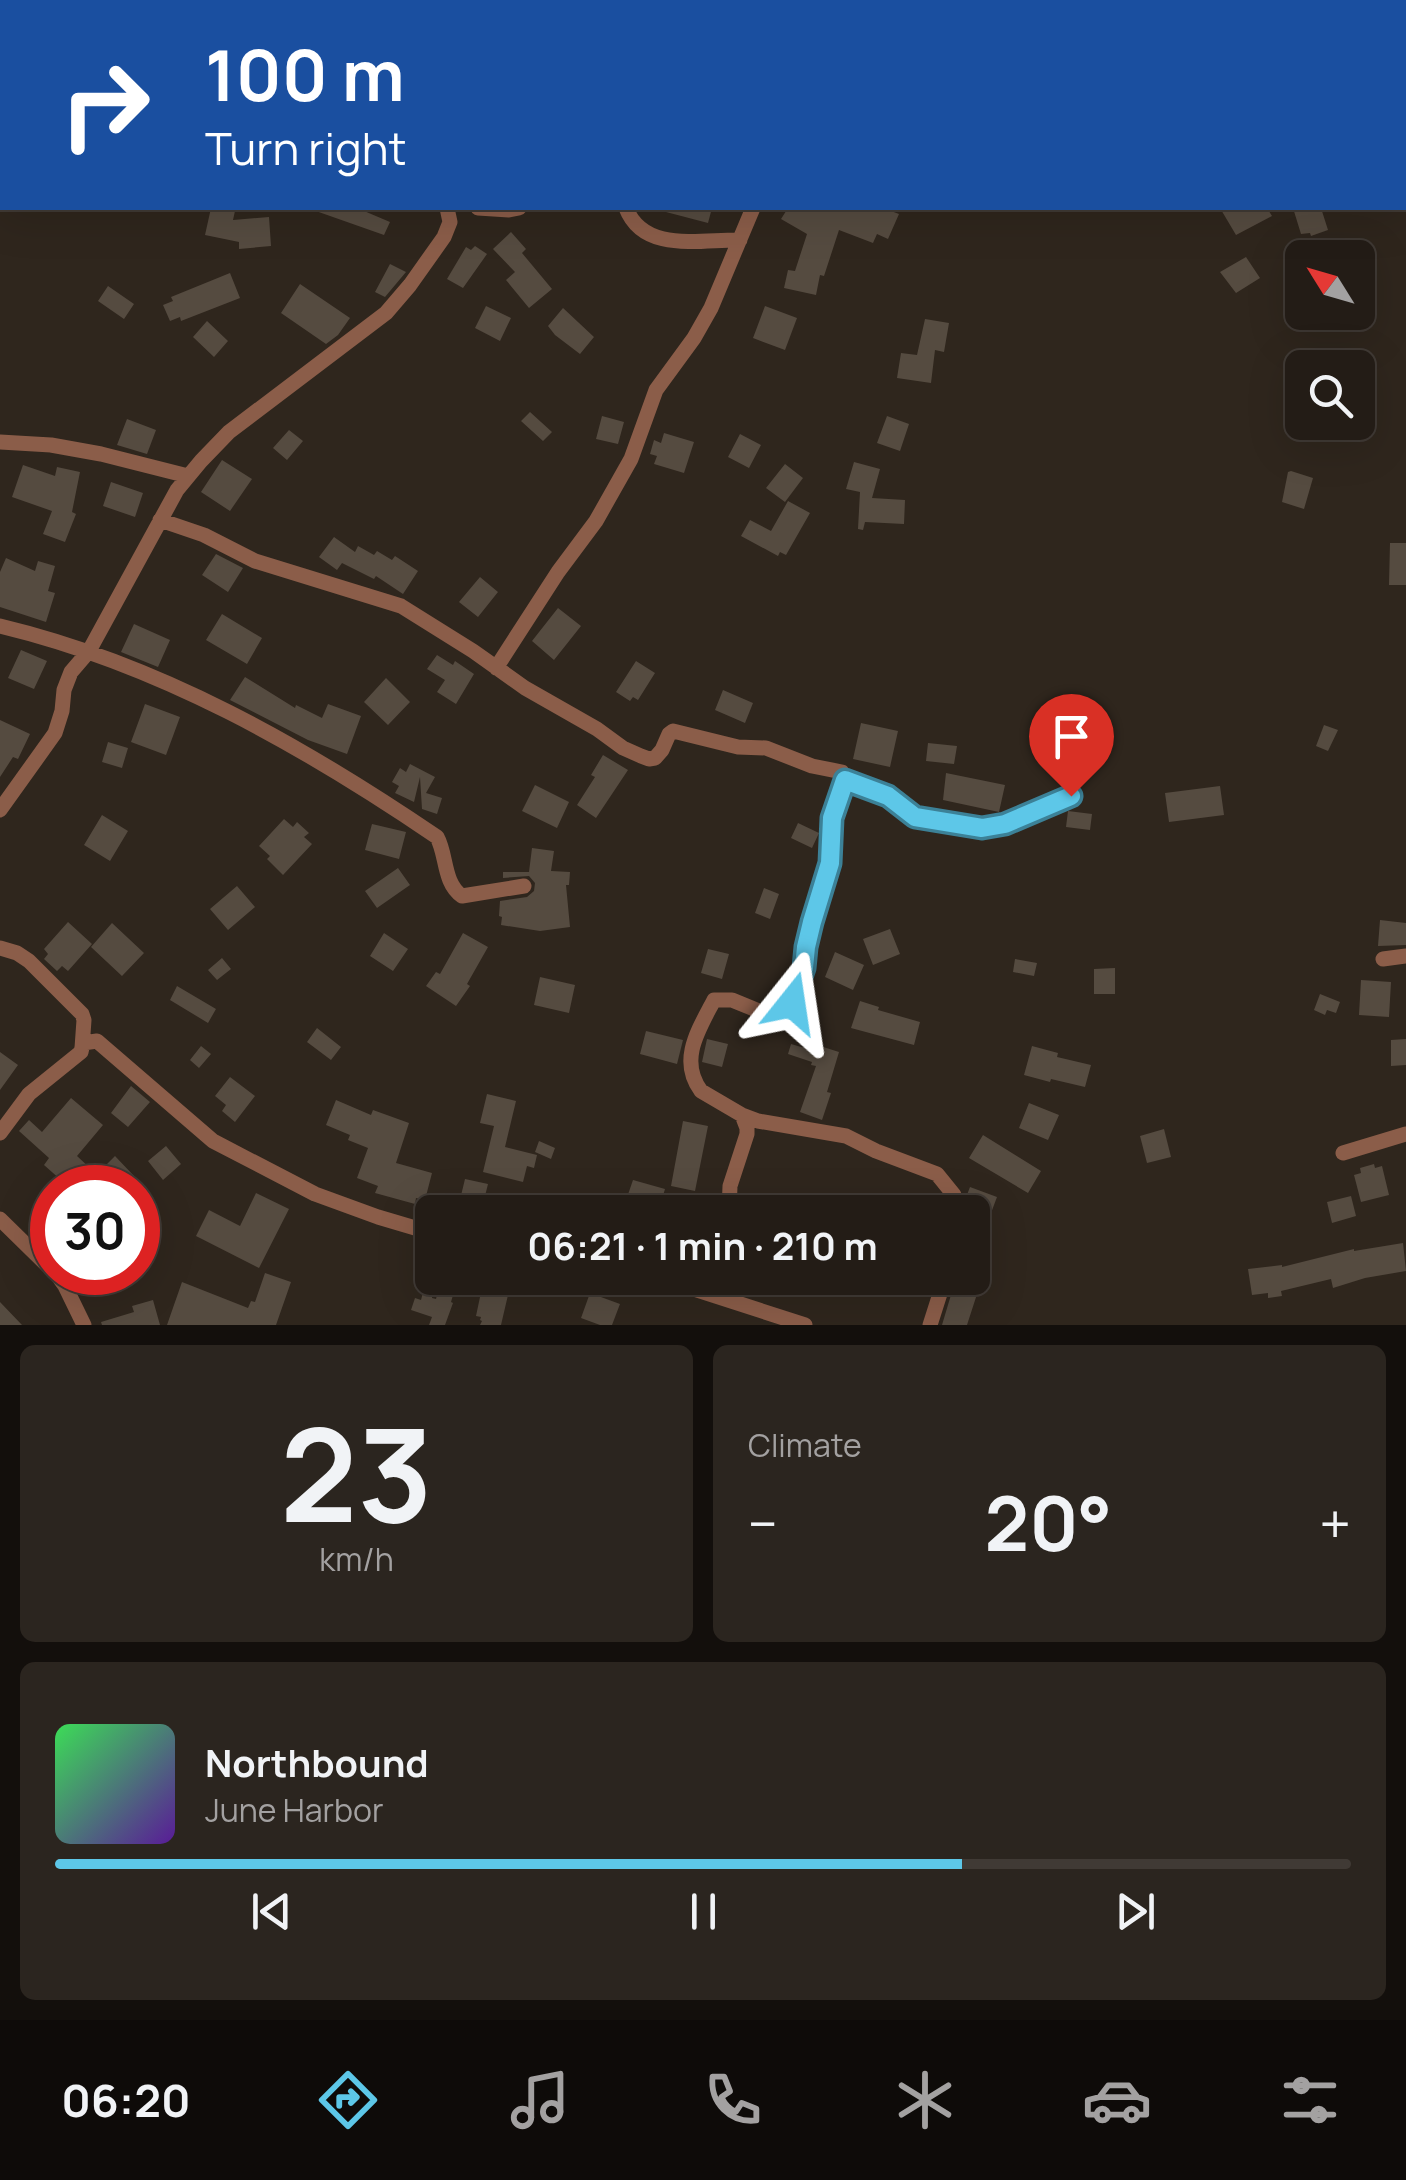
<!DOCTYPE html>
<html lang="en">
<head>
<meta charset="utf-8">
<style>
	:root { --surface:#231c16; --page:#2b251f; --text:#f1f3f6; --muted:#a3a1a1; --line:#403a35; --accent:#5dc7e8 }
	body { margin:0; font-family:Manrope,sans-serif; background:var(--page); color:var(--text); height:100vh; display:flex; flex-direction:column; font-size:38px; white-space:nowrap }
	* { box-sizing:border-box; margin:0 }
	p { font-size:32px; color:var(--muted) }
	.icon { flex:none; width:55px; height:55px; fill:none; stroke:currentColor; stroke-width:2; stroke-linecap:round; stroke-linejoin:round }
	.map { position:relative; height:1325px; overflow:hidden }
	.panel { display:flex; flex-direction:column; gap:20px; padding:20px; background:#130f0c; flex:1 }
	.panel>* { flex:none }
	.hud { position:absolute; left:0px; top:0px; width:1408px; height:210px; box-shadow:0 10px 40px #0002,0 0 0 2px var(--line); background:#1a4fa0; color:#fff; overflow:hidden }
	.needle { width:65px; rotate:307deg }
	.tools { position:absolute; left:1285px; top:240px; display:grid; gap:20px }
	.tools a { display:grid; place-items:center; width:90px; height:90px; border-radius:15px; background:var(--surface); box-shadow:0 10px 40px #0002,0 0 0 2px var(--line); font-size:50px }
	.speed { position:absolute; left:30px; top:1165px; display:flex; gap:20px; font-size:50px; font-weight:700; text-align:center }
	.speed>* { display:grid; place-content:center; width:130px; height:130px; border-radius:50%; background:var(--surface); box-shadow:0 10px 40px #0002,0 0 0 2px var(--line); line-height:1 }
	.speed .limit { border:15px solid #d22; background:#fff; color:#111 }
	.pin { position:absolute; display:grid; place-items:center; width:85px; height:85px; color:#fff; margin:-102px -42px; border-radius:50% 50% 50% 0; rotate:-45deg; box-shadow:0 0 10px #0007 }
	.pin .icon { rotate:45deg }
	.me { position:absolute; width:110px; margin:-55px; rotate:15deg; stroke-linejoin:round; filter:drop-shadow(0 0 8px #0008) }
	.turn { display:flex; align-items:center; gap:35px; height:210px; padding:0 40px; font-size:45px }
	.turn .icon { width:130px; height:130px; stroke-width:2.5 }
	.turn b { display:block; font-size:70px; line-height:85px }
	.big { font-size:75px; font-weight:700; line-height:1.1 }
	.panel .card { flex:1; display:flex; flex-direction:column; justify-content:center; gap:15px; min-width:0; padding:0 35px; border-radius:15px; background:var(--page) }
	.panel .dial { align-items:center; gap:0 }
	.dial b { font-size:130px; line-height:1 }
	.song { display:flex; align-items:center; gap:30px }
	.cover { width:120px; height:120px; border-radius:15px; background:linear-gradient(135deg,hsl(130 70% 55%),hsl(270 70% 35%)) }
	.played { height:10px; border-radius:5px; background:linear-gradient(90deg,var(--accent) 70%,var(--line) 70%) }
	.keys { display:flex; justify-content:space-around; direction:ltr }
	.heat { display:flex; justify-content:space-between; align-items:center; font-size:55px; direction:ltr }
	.panel .tiles { flex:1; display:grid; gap:20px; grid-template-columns:1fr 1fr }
	.card:last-child { grid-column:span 2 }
	.trip { position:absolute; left:415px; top:1195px; width:575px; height:100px; border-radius:15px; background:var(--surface); box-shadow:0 10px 40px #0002,0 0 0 2px var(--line); font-weight:700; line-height:100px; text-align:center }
	.tab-bar { display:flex; height:160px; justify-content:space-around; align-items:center; background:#0e0b09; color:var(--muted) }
	.tab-bar .icon { width:70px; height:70px }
	.tab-bar .active { color:var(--accent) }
	.tab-bar b { font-size:45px; color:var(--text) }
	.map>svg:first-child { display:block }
	.building { fill:#554b40 }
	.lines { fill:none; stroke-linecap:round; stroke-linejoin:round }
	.minor { stroke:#8b5d49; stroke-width:15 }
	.route-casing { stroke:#3c8197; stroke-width:25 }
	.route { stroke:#5dc7e8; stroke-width:18 }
</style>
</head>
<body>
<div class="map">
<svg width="1406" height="1325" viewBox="0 0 1406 1325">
	<rect width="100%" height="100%" fill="#2f261d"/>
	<path class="building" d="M211,208L235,211L233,220L269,217L271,246L239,249V242L205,235Z
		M314,208H357L390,222L384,235L313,210Z
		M666,208H712L708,223L666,212Z
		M788,208H883L899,214L888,239L877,234L873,243L839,230L824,276L820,275L816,295L784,288L788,270L795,271L807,234L781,219Z
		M1220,208H1267L1272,216L1236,235Z
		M1293,208H1321L1328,230L1311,236L1310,233L1301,234Z
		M511,232L526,249L522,253L552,289L529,308L506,280L515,272L493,249Z
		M475,246L487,254L463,288L447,279L466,247L471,250Z
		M1246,257L1260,278L1236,293L1220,272Z
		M390,264L406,272L385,297L375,292Z
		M230,273L240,298L181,321L180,317L170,321L163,305L173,301L171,297Z
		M300,284L350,318L338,335L326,344L281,313Z
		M108,286L134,304L124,319L98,301Z
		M486,306L511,318L500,341L475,328Z
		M765,306L797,318L785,350L753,338Z
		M563,308L594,337L580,354L555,335L548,326Z
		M925,319L949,323L944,352L935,350L931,383L897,378L901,353L917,355Z
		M207,321L228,341L214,357L193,337Z
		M530,412L552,432L543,441L521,421Z
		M602,416L624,422L618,444L596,439Z
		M887,416L909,424L900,451L877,443Z
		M127,419L156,430L147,454L117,445Z
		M289,430L303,441L287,460L273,448Z
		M664,433L694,442L684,473L654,464L657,456L650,454L654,440L661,443Z
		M740,434L761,445L749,468L728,457Z
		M222,460L252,479L230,511L201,492Z
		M854,462L880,469L872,498L905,500L904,524L865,522L863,530L858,529L860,492L846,489Z
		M785,464L803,478L785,502L766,488Z
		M23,465L55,476L57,467L80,472L72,512L76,514L65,542L43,534L52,511L12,497Z
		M1291,471L1313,478L1304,509L1282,502L1288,472Z
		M111,482L143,493L135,517L103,506Z
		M788,501L810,513L786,555L780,552L778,556L741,536L750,520L771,531Z
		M334,537L355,552L358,546L374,555L377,551L392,560L395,556L418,571L403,594L376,576L374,579L342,563L337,570L319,557Z
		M1390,543H1406V585H1389Z
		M216,554L243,568L228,592L202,575Z
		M6,558L35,571L38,561L55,566L48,591L55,593L46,622L0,607V572Z
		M480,577L498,592L478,617L459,602Z
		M558,608L581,626L554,660L532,641Z
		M222,614L262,638L247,664L206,640Z
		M134,624L170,640L158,667L121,652Z
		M21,650L47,661L34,689L8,678Z
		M437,655L453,665L455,661L474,674L456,704L437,692L445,680L427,669Z
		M636,661L655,673L638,700L633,697L630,701L616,692Z
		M245,677L295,708L296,705L322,718L328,704L361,716L347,754L308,740L230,700Z
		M386,678L410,702L388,725L364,702Z
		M723,690L753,703L745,723L715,710Z
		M145,704L180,717L166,755L131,742Z
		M0,720L30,734L18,759L13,757L0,777Z
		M861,723L898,731L890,767L853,759Z
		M1324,725L1338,730L1328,751L1316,746Z
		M108,742L128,748L122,768L102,762Z
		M928,743L957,746L954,764L926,761Z
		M603,755L628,770L596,818L577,805L595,777L591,775Z
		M410,764L435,777L426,793L442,798L437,814L422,809L420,777L414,802L395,793L399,786L392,782L400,768L406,772Z
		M946,773L1005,785L999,812L943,800Z
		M535,785L569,802L557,828L522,811Z
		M1220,786L1224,815L1169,822L1165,793Z
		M1068,811L1092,814L1090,830L1066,827Z
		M102,815L128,831L110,861L84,845Z
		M284,819L293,827L297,822L309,833L304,837L312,844L283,875L267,859L270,856L259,846Z
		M798,823L819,833L812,848L791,838Z
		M372,824L406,832L399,859L365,850Z
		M532,848L554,851L551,871L570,872L569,885H566L570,927L540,931L501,925L502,917L499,916L500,901L527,897L534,891L535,883L529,876L503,878V872H529Z
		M398,868L410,885L377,908L365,891Z
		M237,886L255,907L228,930L210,909Z
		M764,888L779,894L770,919L755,913Z
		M1380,920L1406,923V945L1378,946Z
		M68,922L92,944L68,971L62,966L57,971L44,959L48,954L44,949Z
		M112,923L144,953L122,976L91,947Z
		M890,929L900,954L873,965L863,939Z
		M384,933L408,949L393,971L370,956Z
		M463,933L488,947L467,984L470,986L456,1006L426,986L436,972L440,974Z
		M708,949L729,954L722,979L701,973Z
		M835,952L864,965L853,990L825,977Z
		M222,958L231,969L217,980L208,970Z
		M1015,959L1037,963L1034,976L1013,972Z
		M1115,968V994H1094V969Z
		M540,977L575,985L569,1013L534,1005Z
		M1361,980L1391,982L1389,1017L1359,1015Z
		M177,986L216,1009L208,1023L170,1000Z
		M1320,994L1340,1002L1336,1013L1327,1010L1325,1015L1314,1010Z
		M860,1001L879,1007L878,1010L920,1022L914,1045L851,1028Z
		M317,1028L341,1047L331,1060L307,1042Z
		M646,1031L683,1040L677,1064L640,1054Z
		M707,1039L728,1044L722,1067L702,1062Z
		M1406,1039V1065L1391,1066V1040Z
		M791,1044L815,1051L817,1045L839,1052L827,1092L831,1093L822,1120L800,1112L816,1066L811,1065L812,1062L788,1054Z
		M201,1046L211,1054L199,1068L190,1060Z
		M1032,1046L1058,1053L1057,1057L1091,1065L1085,1087L1051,1079L1050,1082L1024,1075Z
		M0,1052L18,1065L0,1090Z
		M230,1077L255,1096L235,1122L222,1111L226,1105L215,1096Z
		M131,1086L150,1102L128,1127L111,1113Z
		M487,1094L516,1101L505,1147L537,1155L534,1168L527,1166L523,1182L483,1172L494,1126L480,1123Z
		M71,1098L103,1125L77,1156L91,1169L75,1188H70L44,1165L49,1158L19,1131L29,1120L42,1132Z
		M336,1100L371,1115L373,1110L409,1123L396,1163L432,1173L425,1200L416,1198L415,1204L375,1193L378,1186L357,1178L368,1148L348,1140L350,1135L326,1125Z
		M1029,1103L1059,1115L1048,1140L1019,1128Z
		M683,1121L708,1126L695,1191L671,1186Z
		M1164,1129L1171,1157L1147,1163L1140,1136Z
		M983,1135L1041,1171L1028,1193L969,1158Z
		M539,1141L555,1148L551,1159L535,1152Z
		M166,1146L181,1164L163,1180L148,1161Z
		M115,1156L134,1176L122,1188H119L101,1170Z
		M1374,1164L1375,1168L1382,1166L1389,1195L1361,1202L1354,1175L1361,1173L1360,1168Z
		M465,1179L488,1184L481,1212H457Z
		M633,1180L665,1189L658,1212H622Z
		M970,1187L997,1197L988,1221L972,1215V1212H965L968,1205L964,1203L965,1200Z
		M256,1193L289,1209L259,1268L196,1236L209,1210L240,1226Z
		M792,1195L828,1201L829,1198L875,1206V1212H789Z
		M1351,1196L1356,1216L1332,1223L1327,1202Z
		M1403,1243L1406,1271L1365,1278L1333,1288L1331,1279L1281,1291L1282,1296L1268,1298V1293L1252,1295L1248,1269L1282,1265V1267L1354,1249V1251Z
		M972,1252L989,1257L967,1325H942L956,1278H972Z
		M265,1273L291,1282L276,1325H167L182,1282L248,1308L251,1301L255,1302Z
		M428,1273L432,1274V1298L436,1299L441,1278H458L451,1302L453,1303L445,1325H429L432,1317L411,1310L415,1298L421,1300Z
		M484,1278H512L501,1325H480L482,1321L480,1320L481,1317L476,1316Z
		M590,1293L620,1304L612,1325H600L581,1318Z
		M153,1300L160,1325H102L101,1322L134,1312L132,1306Z
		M0,1302L22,1325H0Z"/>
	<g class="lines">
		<path class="minor" d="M1156,0L1158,2
			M1078,2L1079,0
			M0,14L2,16
			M1405,44H1406
			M478,208L509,210L519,208
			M626,208C644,254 702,239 740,240
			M0,442L51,445L101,454L188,476
			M160,520L204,535L255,561L401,606L473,651L525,688L597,729L623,748L641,756L649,759L655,758L662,750L669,734L673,731L738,747L766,748L812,766L842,772L845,780L888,796L915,817L982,829L1005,824L1071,796
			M0,626C159,664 303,746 437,837C447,855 443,883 462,896L524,886
			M496,668L558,572L596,521L631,459L656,390L694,338L711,308L753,208
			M845,780L832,818L830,863L806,947L800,984L786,1022L732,1000H714C699,1029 678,1060 701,1091L742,1115L758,1121L846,1136L876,1151L937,1174L954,1195L952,1212
			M0,810L55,733L62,711L64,690L71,672L89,651L177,490L201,461L229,432L386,313L410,285L444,237L450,222L447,208
			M0,948L17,953L29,961L82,1014L84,1020L82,1048
			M1383,959L1406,956
			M0,1133L29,1094L81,1052L83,1043L97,1041L213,1141L315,1194L378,1217L432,1233
			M1343,1153L1406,1134
			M729,1212L730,1186L747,1134V1128L742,1115
			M0,1219L52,1270
			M55,1272L65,1286L84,1325
			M660,1278L805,1325
			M930,1325L945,1278"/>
	</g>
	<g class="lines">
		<g class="route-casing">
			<path id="route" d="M792,1003L804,968L806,947L812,922L830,863L832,818L845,780L888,796L915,817L982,828L1005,824L1071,796"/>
		</g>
		<use href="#route" class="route"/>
	</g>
</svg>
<div class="tools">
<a><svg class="needle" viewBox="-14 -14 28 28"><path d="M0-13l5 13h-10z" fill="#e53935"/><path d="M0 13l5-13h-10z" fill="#a3a1a1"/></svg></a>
<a><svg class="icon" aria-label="search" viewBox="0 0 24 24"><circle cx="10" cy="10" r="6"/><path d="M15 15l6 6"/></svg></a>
</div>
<div class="speed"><div class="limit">30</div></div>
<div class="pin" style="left:1071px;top:796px;background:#d93025"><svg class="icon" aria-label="arrive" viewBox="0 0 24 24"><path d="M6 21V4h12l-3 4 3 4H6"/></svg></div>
<svg class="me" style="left:792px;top:1003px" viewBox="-20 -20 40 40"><path d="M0-17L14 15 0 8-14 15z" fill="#5dc7e8" stroke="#fff" stroke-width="4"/></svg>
<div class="trip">06:21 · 1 min · 210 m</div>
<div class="hud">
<div class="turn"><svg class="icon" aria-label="right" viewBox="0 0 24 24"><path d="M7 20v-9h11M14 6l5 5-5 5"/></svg><div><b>100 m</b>Turn right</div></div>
</div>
</div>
<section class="panel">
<div class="tiles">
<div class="card dial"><b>23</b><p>km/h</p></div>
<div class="card"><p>Climate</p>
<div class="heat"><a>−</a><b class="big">20°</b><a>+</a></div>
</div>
<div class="card">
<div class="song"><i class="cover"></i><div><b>Northbound</b><p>June Harbor</p></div></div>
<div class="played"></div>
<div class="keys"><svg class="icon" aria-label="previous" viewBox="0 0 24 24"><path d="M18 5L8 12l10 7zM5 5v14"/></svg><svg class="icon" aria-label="pause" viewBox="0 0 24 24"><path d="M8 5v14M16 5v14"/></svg><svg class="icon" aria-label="next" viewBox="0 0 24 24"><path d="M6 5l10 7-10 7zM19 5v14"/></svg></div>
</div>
</div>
</section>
<nav class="tab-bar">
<b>06:20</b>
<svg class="icon active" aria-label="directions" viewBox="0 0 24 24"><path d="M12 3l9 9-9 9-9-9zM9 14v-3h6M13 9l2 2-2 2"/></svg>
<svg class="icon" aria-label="music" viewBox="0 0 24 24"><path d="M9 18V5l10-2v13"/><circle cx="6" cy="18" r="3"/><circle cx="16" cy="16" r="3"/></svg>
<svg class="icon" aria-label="phone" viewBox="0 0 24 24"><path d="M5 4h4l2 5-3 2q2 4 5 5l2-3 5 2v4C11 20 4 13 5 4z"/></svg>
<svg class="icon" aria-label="climate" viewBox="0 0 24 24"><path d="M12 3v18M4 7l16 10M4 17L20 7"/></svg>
<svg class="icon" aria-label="car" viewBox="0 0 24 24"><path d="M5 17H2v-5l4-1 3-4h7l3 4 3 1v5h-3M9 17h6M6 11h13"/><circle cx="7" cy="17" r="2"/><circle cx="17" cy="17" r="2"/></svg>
<svg class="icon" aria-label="filters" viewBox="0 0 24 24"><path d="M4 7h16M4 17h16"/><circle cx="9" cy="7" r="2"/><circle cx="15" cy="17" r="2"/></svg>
</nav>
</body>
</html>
